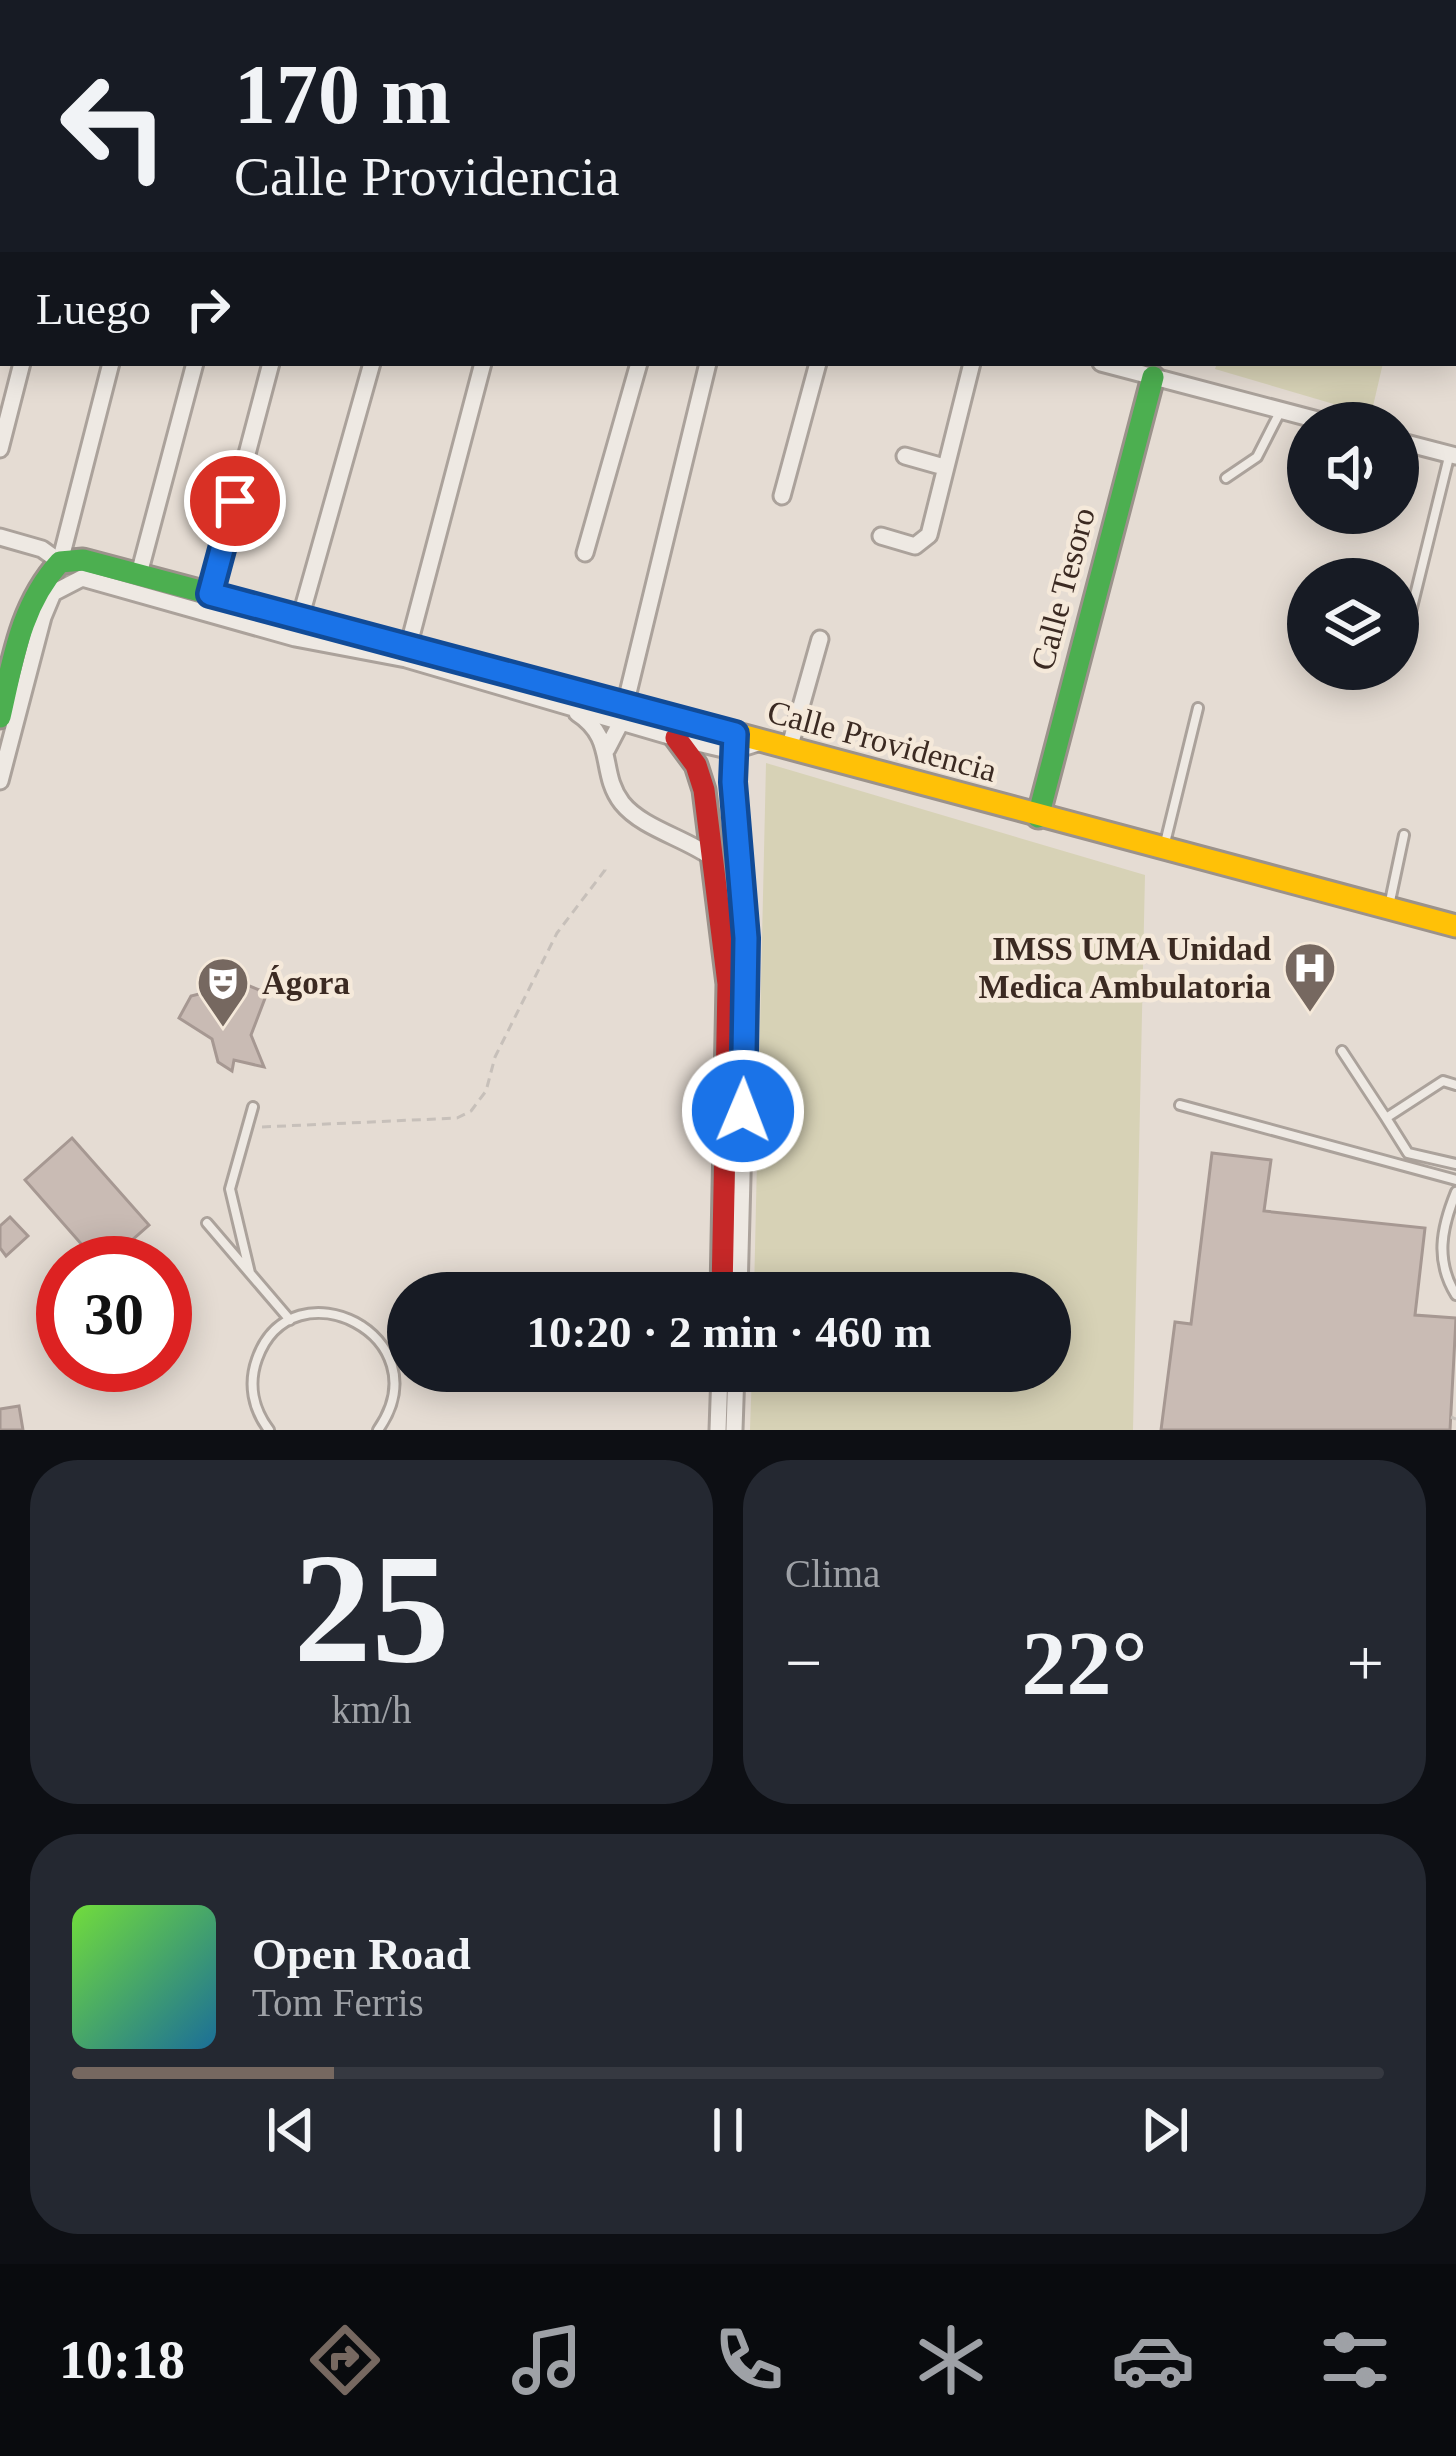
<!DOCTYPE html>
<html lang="es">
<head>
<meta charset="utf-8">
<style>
	:root { --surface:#171b24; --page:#242831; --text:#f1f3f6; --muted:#9ea1a6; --line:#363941; --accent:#766860 }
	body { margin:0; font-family:Georgia,serif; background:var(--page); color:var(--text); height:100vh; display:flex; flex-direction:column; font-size:45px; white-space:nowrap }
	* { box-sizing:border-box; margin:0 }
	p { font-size:39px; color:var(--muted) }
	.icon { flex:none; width:66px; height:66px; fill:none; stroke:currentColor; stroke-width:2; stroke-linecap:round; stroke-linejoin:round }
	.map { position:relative; height:1430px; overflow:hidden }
	.drawer { display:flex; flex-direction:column; gap:30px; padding:30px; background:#0d0f14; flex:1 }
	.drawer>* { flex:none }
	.guide { position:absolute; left:0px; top:0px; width:1458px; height:366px; box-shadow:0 6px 30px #0003; background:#171b24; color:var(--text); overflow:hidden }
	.fabs { position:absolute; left:1287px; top:402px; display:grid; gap:24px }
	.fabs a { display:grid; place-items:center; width:132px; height:132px; border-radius:50%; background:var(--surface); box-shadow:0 6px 30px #0003; font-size:60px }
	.speed { position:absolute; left:36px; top:1236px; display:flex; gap:24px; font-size:60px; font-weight:700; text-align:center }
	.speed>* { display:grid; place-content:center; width:156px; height:156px; border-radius:50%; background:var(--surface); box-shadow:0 6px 30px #0003; line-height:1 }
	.speed .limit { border:18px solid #d22; background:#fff; color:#111 }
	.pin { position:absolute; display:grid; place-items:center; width:102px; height:102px; color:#fff; margin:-51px; border:6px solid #fff; border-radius:50%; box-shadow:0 3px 12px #0007 }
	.me { position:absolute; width:132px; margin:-66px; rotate:1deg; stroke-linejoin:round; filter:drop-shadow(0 0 9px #0008) }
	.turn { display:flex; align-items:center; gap:42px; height:252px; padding:0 36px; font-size:54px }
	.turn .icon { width:156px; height:156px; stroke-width:2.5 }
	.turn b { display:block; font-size:84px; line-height:102px }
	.then { display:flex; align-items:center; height:114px; padding:0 36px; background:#0003; gap:24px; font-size:45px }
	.big { font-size:90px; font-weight:600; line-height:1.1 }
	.drawer .card { flex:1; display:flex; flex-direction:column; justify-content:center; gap:18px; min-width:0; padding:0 42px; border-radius:48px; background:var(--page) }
	.drawer .dial { align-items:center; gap:0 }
	.dial b { font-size:156px; line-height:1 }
	.song { display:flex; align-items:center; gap:36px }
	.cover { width:144px; height:144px; border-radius:18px; background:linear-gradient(135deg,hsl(100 70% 55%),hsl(200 70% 35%)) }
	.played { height:12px; border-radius:6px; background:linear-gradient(90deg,var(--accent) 20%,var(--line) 20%) }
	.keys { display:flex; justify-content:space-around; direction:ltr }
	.heat { display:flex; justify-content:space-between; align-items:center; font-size:66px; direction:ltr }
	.drawer .tiles { flex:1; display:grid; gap:30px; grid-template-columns:1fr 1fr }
	.card:last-child { grid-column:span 2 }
	.trip { position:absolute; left:387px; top:1272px; width:684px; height:120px; border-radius:60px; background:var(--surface); box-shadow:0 6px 30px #0003; font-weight:600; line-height:120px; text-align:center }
	.menu { display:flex; height:192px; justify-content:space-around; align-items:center; background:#090b0e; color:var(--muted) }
	.menu .icon { width:84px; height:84px }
	.menu .on { color:var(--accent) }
	.menu b { font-size:54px; color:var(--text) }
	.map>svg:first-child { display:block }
	.green { fill:#d7d2b6 }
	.building { fill:#c9bbb4; stroke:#a69892; stroke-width:3 }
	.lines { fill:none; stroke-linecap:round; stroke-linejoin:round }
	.lane-casing { stroke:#aba29b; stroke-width:14 }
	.street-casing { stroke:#aba29b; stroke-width:21 }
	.fast-casing { stroke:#9b928b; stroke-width:27 }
	.slow-casing { stroke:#9b928b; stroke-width:27 }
	.jam-casing { stroke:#9b928b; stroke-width:27 }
	.path { stroke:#c7c0ba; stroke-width:3; stroke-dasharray:9 6; stroke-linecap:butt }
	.lane { stroke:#eee9e3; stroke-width:8 }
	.street { stroke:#eee9e3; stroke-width:15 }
	.fast { stroke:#4caf50; stroke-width:21 }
	.slow { stroke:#ffc107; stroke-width:21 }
	.jam { stroke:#c62828; stroke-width:21 }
	.route-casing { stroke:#114b97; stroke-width:30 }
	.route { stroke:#1a73e8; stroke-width:21 }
	.labels { text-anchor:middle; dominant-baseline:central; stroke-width:9; stroke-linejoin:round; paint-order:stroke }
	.street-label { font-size:33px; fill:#3b2a22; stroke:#f5e9da }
	.poi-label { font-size:33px; font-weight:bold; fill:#3b2a22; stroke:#f5e9da; text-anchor:end }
</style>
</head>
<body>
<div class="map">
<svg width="1456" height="1430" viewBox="0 0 1456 1430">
	<rect width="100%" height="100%" fill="#e5dcd3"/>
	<path class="green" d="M560,0H862L572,3Z
		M1217,363H1383L1371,415L1215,369Z
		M766,763L1145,875L1133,1430H750L752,1371H1050V1293H754Z"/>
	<path class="building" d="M242,983L267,993L251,1035L264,1067L234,1060L232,1071L218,1062L212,1039L179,1018L191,996Z
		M72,1138L149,1225L106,1263H98L25,1180Z
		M1212,1153L1271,1160L1264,1211L1425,1228L1415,1315L1456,1318L1450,1430H1161L1175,1322L1191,1324Z
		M10,1217L28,1236L6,1256L0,1248V1226Z
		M19,1406L23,1430H0V1409Z"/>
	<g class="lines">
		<g class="lane-casing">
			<path id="lane" d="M1455,87H1456
				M1226,478L1257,457L1280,412
				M1402,648L1449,457
				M1165,843L1198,708
				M1389,906L1404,835
				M1342,1051L1386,1118L1443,1081L1456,1085
				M1180,1105L1456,1180
				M1386,1118L1408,1153L1456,1164
				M1456,1192C1441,1229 1435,1261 1456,1295
				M207,1223L290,1320
				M250,1273L230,1189L253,1107
				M269,1430C253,1409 248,1384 257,1359C292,1261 444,1336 378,1430"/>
		</g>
		<g class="street-casing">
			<path id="street" d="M33,3L34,0
				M346,3L347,0
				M955,3L956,0
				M0,7L3,8
				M0,81L3,82
				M0,160L3,148
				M1101,363L1329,423
				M1398,441L1456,456
				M0,449L22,363
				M905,456L944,467
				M782,496L818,363
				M881,536L915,546L929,535L972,363
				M0,537L42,549L60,562L111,363
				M585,553L639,363
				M139,574L195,363
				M210,594L271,363
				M298,626L372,363
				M409,644L483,363
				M577,713C617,739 598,772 622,803C642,828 685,838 711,857
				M733,745L747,983L739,1293
				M607,749L621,722L708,363
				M789,749L820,639
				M0,781L43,617L53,593L82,578L295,638L406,659L676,738L732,751L761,742
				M718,1430L720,1371
				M734,1430L736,1371"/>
		</g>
		<g class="fast-casing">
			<path id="fast" d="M0,717C13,661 20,606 60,562L83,560L610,700
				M1038,817L1153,377"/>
		</g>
		<g class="slow-casing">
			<path id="slow" d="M610,700L1456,926"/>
		</g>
		<g class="jam-casing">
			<path id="jam" d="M676,738L696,765L704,790L728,984L722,1293"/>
		</g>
		<path class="path" d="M474,3L475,0
			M262,1127L457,1118L471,1111L486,1091L495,1057L557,933L605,870L603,866
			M1451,1417L1456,1419"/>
		<use href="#lane" class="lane"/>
		<use href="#street" class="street"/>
		<use href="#fast" class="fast"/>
		<use href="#slow" class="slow"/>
		<use href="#jam" class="jam"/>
	</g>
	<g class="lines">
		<g class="route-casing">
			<path id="route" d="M235,501L210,594L735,734L733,782L746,938L743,1111"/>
		</g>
		<use href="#route" class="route"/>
	</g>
	<defs>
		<g id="hospital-pin" transform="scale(2.7)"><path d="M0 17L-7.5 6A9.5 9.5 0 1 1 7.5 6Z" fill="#766860" stroke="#f5e9da"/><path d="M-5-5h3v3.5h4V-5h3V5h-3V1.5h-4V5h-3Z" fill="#fff"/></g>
		<g id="theatre-pin" transform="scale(2.7)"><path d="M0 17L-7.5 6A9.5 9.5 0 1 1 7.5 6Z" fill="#766860" stroke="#f5e9da"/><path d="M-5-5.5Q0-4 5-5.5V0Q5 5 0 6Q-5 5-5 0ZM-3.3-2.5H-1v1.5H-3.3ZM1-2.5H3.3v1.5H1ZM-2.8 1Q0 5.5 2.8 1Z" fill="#fff"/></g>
	</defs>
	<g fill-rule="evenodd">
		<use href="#hospital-pin" x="1310" y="968"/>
		<use href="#theatre-pin" x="223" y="983"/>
	</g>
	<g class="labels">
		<g class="street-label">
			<text transform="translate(1063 589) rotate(-75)">Calle Tesoro</text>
			<text transform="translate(882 741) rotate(15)">Calle Providencia</text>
		</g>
		<g class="poi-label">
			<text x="1271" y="949">IMSS UMA Unidad<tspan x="1271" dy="38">Medica Ambulatoria</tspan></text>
			<text x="262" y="983" text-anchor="start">Ágora</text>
		</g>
	</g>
</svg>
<div class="fabs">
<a><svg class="icon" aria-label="sound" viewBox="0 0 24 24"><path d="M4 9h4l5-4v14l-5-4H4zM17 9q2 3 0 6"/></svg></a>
<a><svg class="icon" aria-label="layers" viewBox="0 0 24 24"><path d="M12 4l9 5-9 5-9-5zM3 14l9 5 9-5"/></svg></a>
</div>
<div class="speed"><div class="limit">30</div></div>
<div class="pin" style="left:235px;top:501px;background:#d93025"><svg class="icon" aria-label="arrive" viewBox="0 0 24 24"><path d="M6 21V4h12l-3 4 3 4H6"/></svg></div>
<svg class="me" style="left:743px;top:1111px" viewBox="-20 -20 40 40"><circle r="17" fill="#1a73e8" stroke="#fff" stroke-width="3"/><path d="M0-11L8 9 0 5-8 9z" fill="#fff"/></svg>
<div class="trip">10:20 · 2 min · 460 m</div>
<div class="guide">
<div class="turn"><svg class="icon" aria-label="left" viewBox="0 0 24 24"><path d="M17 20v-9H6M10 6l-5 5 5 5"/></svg><div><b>170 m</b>Calle Providencia</div></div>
<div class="then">Luego<svg class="icon" aria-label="right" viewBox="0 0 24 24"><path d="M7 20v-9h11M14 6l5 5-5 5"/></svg></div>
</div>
</div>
<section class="drawer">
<div class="tiles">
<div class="card dial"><b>25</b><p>km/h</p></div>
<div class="card"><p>Clima</p>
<div class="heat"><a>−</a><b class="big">22°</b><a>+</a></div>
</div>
<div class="card">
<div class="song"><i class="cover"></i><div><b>Open Road</b><p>Tom Ferris</p></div></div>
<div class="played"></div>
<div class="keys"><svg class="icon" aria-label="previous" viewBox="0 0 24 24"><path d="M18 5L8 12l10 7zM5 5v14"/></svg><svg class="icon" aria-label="pause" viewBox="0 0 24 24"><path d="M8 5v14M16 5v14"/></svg><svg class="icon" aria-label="next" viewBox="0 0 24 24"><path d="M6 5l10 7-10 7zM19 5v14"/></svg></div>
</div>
</div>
</section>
<nav class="menu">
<b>10:18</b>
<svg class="icon on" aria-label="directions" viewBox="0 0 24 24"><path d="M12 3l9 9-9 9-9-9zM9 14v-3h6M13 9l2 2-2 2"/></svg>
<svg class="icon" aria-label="music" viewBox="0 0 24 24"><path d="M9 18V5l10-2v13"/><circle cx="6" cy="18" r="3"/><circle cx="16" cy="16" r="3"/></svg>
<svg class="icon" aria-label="phone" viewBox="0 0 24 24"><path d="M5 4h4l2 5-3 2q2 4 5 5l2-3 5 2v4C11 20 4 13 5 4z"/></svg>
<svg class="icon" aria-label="climate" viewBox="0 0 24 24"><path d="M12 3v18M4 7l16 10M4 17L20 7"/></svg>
<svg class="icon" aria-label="car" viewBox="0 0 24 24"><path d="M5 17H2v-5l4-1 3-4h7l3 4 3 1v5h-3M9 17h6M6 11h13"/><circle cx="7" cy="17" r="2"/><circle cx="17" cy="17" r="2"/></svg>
<svg class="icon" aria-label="filters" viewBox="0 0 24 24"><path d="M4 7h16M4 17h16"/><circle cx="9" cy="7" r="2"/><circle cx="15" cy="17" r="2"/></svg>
</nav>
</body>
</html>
